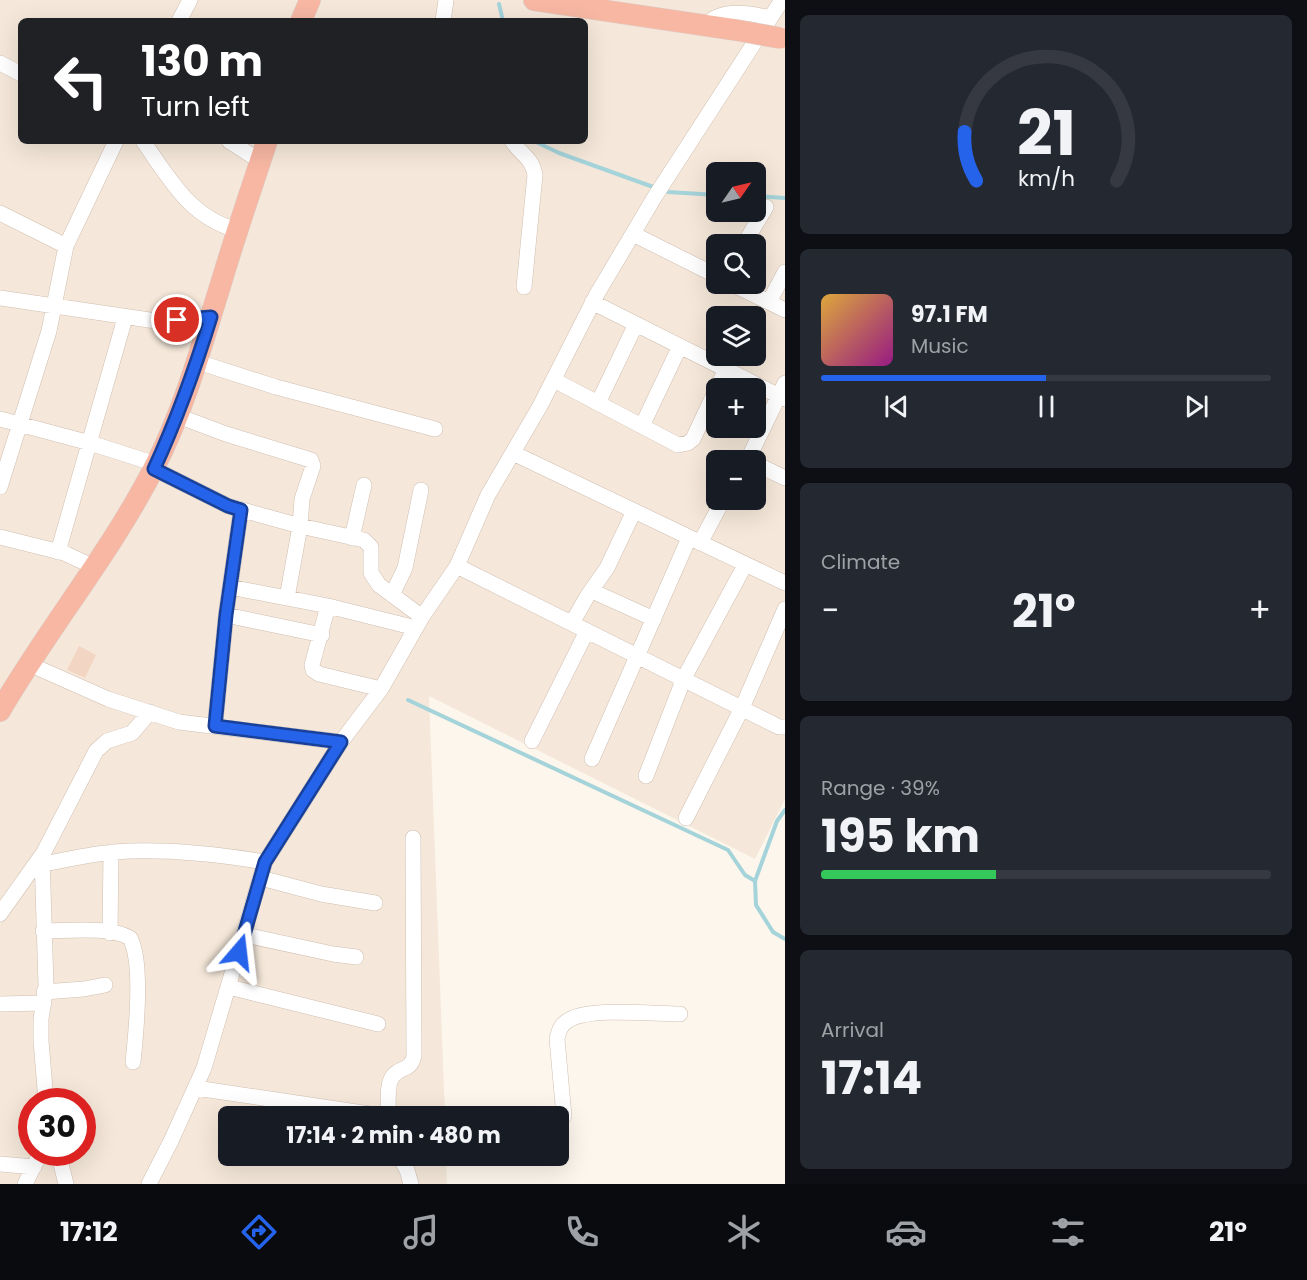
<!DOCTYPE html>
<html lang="en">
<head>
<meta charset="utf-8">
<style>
	:root { --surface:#171b24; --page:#242831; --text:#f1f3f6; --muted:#9ea1a6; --line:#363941; --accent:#2563eb }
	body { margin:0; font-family:Poppins,sans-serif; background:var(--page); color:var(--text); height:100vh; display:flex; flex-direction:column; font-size:22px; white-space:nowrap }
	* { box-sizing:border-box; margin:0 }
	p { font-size:20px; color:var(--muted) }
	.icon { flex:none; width:33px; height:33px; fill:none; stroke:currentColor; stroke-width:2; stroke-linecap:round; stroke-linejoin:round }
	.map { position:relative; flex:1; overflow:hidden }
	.side { display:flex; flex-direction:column; gap:15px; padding:15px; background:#0d0f14; width:522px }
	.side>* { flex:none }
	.banner { position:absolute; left:18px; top:18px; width:570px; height:126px; border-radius:9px; box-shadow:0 6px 24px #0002; background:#202124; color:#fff; overflow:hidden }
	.needle { width:39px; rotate:56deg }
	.tools { position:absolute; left:706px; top:162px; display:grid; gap:12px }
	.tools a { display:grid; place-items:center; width:60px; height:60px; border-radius:9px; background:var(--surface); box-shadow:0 6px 24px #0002; font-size:30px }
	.speed { position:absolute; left:18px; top:1088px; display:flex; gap:12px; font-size:30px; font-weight:700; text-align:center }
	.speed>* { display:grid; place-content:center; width:78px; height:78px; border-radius:50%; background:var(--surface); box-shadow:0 6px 24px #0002; line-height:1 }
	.speed .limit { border:9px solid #d22; background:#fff; color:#111 }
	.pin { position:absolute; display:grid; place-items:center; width:51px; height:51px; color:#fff; margin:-26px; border:3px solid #fff; border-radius:50%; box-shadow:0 2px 6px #0007 }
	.me { position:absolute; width:66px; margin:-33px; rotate:17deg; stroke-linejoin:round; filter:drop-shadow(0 0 4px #0008) }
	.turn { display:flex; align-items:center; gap:21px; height:126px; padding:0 24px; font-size:27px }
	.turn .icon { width:78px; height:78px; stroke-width:2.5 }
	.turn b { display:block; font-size:42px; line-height:51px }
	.big { font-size:45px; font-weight:700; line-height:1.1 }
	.side .widget { flex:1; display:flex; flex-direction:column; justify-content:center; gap:9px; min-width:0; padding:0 21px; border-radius:9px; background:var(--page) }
	.side .dial { align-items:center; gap:0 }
	.dial svg { height:156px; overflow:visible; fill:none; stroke:var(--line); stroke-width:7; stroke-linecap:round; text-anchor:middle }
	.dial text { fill:var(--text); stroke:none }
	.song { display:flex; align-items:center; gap:18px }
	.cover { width:72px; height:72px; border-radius:9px; background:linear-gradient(135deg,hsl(40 70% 55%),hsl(310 70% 35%)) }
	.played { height:6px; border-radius:3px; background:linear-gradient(90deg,var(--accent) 50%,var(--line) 50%) }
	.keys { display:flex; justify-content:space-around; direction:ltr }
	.heat { display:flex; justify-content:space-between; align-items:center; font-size:33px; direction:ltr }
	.charge { height:9px; border-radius:4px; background:linear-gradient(90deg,#34c759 39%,var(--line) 0) }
	.trip { position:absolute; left:218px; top:1106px; width:351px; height:60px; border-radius:9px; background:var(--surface); box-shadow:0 6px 24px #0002; font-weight:700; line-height:60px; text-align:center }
	.tab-bar { display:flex; height:96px; justify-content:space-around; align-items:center; background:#090b0e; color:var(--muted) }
	.tab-bar .icon { width:42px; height:42px }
	.tab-bar .on { color:var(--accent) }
	.tab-bar b { font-size:27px; color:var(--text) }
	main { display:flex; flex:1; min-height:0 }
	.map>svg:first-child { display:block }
	.residential { fill:#f5e8da; fill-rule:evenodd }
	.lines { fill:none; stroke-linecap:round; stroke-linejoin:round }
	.stream { stroke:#a5d3da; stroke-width:4 }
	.building { fill:#f3d5c3 }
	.minor-casing { stroke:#d1beb0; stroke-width:16 }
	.highway-casing { stroke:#dad1cd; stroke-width:22 }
	.minor { stroke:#fff; stroke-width:15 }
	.highway { stroke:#f7b7a3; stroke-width:21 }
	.highway-bridge-casing { stroke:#dad1cd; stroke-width:22; stroke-linecap:butt }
	.highway-bridge { stroke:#f7b7a3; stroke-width:21 }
	.route-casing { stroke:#184099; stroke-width:15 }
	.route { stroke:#2563eb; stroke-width:10 }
</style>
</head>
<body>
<main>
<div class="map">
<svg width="785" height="1184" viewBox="0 0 785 1184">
	<rect width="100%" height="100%" fill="#fdf6ec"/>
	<path class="residential" d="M0,0H785V799L755,859L429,696L445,1116H228V1155H446L447,1184H0ZM21,21H585V141H21ZM717,172H756V212H717ZM717,244H756V284H717ZM717,316H756V356H717ZM717,388H756V428H717ZM717,460H756V500H717ZM32,1101H82V1152H32Z"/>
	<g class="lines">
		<path class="stream" d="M499,4L503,21
			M534,141L559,153L656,188
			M663,190L668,192L717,195
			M756,196L785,198
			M408,700L728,850L745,875L755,881
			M785,810L777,821L755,881L756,905L773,932L785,939"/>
	</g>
	<path class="building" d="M79,646L96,655L85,678L67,670Z"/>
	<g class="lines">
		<g class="minor-casing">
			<path id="minor" d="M179,21L190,0
				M443,21L446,0
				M706,26C709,23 713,18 717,17C733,10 754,14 770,18
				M0,63L21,74
				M143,141C169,178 191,219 238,230
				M229,141L260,161
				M512,141C521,155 532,157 535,175L524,287
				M0,213L66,246
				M633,234L717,276
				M744,244L766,207
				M732,284L785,310
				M0,298L156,321L211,317
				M592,302L785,399
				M769,302L785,272
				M198,362L276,387L435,429
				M554,380L678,445L688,443L693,439L726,369
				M598,403L636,324
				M178,416L226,434L311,460L313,466L302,499L300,526L287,598
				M0,419L90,443L156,464
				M642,426L680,346
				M513,453L785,583
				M752,460L751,453L785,383
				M756,464L785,478
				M154,469L228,506L300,526L364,540L371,547V573L379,585L422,617
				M0,487L49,331L66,246L116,141
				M0,537L64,553L94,567
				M352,538L364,485
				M700,543L723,500
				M58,552L125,318
				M457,566L779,727H785
				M230,587L328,606L416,628
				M592,591L654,619
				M392,595L405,568L421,490
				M328,606L312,665L313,670L319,674L381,689
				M226,615L322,635
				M572,623L588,595L607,568L634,511
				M29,664L108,699L179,722L341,742
				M215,726L226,615L241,510
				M532,741L587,631
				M592,759L689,538
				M646,776L684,678L745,565
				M686,818L742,708L785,609
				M42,855L46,986L41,1019V1041L46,1101
				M42,864C66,860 90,854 114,852C165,848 216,854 265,862
				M261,878L321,894L375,903
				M0,914L44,852L96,751L107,741L132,733L150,712
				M43,931C66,931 111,926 130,938C143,961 136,1034 133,1062
				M110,933L111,852
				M245,935L333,954L356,957
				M229,987L378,1024
				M44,992L84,989L105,985
				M0,1004L44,1003
				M196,1088L383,1116
				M388,1116C389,1105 386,1084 393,1076C401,1066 410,1072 414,1056L413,838
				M558,1123L564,1116L557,1039C559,1030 561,1024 569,1020C590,1007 654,1014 680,1014
				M58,1152L66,1184
				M399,1155L407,1170L411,1184
				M0,1164L34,1167
				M25,1184L41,1152
				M149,1184L171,1141L204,1068L265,862L341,742L381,689L422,617L457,566L488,495L540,406L597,294L654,198L782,0"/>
		</g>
		<g class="highway-casing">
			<path id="highway" d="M534,0L736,30
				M301,21L310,0
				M0,711C48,628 110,554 154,468C185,408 202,344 222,280C236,233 252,187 267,141"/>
		</g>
		<use href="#minor" class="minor"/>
		<use href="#highway" class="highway"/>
		<g class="highway-bridge-casing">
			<path id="highway-bridge" d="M736,30L780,38"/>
		</g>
		<use href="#highway-bridge" class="highway-bridge"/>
	</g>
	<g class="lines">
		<g class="route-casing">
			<path id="route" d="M177,320L211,317C195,369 177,419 154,469L228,506L241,510L226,615L215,726L341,742L265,862L239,952"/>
		</g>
		<use href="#route" class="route"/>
	</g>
</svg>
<div class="tools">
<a><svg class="needle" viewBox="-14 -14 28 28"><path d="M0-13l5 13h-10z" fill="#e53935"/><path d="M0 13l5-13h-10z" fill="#9ea1a6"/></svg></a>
<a><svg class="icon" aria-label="search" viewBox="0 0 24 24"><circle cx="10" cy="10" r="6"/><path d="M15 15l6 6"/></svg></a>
<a><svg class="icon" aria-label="layers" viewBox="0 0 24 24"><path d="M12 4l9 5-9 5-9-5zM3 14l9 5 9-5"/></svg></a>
<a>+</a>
<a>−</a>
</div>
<div class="speed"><div class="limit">30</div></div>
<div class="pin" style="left:177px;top:320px;background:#d93025"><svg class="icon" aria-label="arrive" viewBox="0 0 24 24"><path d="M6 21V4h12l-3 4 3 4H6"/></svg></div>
<svg class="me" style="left:239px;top:952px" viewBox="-20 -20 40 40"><path d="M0-17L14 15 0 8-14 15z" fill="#2563eb" stroke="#fff" stroke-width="4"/></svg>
<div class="trip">17:14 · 2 min · 480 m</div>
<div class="banner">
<div class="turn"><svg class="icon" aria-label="left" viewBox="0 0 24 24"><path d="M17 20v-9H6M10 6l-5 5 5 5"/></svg><div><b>130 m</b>Turn left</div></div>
</div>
</div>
<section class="side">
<div class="widget dial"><svg viewBox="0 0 100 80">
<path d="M14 69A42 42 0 1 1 86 69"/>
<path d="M14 69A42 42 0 0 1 8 44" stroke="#2563eb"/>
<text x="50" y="56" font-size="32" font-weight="700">21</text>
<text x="50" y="72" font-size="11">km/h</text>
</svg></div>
<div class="widget">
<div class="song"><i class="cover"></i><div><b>97.1 FM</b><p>Music</p></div></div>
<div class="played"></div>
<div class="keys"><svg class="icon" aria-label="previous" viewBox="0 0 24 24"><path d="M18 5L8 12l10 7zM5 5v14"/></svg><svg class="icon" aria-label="pause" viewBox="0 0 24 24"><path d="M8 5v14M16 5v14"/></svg><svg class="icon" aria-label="next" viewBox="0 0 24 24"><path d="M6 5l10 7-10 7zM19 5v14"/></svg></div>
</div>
<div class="widget"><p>Climate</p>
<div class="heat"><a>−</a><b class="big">21°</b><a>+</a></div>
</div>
<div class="widget"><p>Range · 39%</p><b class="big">195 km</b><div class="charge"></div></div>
<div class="widget"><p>Arrival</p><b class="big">17:14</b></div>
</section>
</main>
<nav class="tab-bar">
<b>17:12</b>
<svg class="icon on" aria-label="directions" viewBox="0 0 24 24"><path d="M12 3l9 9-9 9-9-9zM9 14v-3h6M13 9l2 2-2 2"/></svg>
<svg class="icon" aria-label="music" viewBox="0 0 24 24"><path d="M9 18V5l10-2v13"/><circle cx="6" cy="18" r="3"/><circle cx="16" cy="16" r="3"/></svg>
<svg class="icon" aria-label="phone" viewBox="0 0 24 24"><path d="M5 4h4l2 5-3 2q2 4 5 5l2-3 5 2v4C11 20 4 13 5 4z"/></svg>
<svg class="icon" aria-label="climate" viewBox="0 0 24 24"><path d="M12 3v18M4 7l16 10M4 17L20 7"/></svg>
<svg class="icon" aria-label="car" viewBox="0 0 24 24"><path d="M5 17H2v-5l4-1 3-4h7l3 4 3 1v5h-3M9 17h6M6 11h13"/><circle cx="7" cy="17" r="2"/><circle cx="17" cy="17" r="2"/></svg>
<svg class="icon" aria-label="filters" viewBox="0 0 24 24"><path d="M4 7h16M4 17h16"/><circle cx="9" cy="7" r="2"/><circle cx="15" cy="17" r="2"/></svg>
<b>21°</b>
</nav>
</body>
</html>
